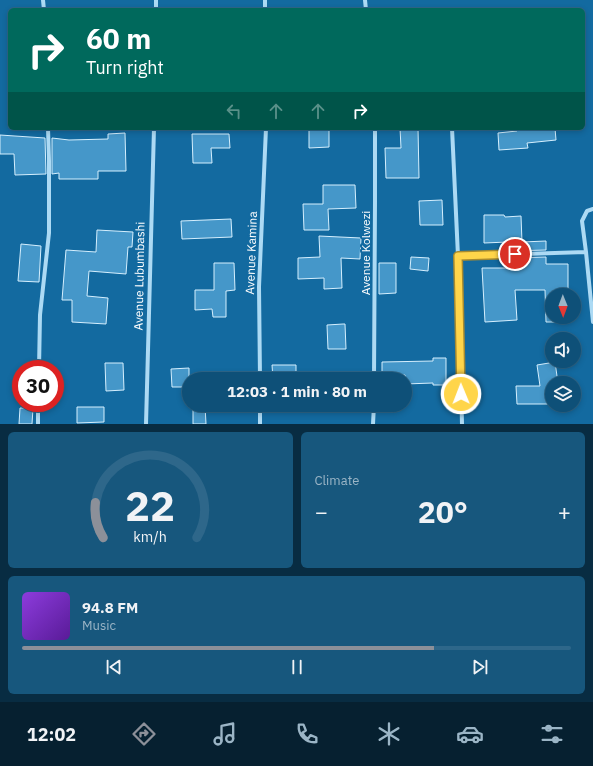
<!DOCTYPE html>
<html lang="en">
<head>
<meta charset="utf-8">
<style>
	:root { --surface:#0e5078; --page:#17577d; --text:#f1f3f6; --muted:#9bb5c6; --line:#2e678a; --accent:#8c9099 }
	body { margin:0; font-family:"IBM Plex Sans",sans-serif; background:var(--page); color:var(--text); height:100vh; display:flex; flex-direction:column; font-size:15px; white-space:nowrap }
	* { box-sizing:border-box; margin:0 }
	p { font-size:13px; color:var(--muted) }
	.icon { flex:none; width:22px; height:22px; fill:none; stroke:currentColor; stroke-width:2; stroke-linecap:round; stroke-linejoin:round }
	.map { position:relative; height:424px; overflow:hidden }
	.sheet { display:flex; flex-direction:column; gap:8px; padding:8px; background:#082c42; flex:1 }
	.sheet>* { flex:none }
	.top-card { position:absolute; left:8px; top:8px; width:577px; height:122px; border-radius:6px; box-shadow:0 2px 6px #0003,0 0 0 1px var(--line); background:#00695c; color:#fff; overflow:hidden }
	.needle { width:26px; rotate:179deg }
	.tools { position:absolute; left:545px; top:288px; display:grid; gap:8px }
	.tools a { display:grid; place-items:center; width:36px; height:36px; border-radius:50%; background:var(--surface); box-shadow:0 2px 6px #0003,0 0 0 1px var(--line); font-size:20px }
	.speed { position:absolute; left:12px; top:360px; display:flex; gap:8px; font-size:20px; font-weight:700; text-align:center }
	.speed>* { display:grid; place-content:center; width:52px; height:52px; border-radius:50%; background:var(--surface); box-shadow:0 2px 6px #0003,0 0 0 1px var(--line); line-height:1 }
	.speed .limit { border:6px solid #d22; background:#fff; color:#111 }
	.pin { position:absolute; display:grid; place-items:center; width:34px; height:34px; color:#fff; margin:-17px; border:2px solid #fff; border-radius:50%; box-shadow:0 1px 4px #0007 }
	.me { position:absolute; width:44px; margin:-22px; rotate:359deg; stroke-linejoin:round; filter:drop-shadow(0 0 3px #0008) }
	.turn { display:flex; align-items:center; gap:14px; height:84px; padding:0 12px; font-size:18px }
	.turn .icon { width:52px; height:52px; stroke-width:2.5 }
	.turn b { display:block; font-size:28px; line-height:34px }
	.lanes { display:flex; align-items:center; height:38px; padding:0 12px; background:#0003; justify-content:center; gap:20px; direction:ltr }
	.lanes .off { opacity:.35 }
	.big { font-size:30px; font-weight:800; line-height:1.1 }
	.sheet .card { flex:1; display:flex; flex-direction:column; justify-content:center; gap:6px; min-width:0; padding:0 14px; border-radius:6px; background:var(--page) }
	.sheet .dial { align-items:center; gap:0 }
	.dial svg { height:104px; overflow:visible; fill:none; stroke:var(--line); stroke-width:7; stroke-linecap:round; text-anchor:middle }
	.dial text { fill:var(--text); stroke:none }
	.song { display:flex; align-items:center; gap:12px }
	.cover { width:48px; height:48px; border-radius:6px; background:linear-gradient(135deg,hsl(270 70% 55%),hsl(270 70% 35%)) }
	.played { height:4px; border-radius:2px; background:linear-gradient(90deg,var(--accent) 75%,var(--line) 75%) }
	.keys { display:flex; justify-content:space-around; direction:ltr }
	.heat { display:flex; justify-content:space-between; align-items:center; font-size:22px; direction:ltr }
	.sheet .tiles { flex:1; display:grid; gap:8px; grid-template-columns:1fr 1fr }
	.card:last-child { grid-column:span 2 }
	.trip { position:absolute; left:182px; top:372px; width:230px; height:40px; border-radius:20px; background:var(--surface); box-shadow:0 2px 6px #0003,0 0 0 1px var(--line); font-weight:800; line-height:40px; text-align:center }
	.tabs { display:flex; height:64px; justify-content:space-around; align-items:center; background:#062030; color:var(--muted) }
	.tabs .icon { width:28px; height:28px }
	.tabs .active { color:var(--accent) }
	.tabs b { font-size:18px; color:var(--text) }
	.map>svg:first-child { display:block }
	.building { fill:#4597c9; stroke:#d5effe }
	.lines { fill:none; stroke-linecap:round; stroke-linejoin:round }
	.minor { stroke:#acdaf4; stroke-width:4 }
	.route-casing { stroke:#a68a30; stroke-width:10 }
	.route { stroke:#ffd54a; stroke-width:7 }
	.labels { text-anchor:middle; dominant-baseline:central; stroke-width:4; stroke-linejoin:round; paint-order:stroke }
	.street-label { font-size:12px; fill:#fff; stroke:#136aa0 }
</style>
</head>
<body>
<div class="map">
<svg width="593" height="424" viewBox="0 0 593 424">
	<rect width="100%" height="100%" fill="#136aa0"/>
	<path class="building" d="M309,128H329V147L309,148Z
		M400,128H418L419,178H386L385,148H401Z
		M517,128H555L556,140L527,143L528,148L499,150L498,133L517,131Z
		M125,133L126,171H98V179H59V173L52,174V138L69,140L108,139V134Z
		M192,134H229L230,148H211L212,163H193Z
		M0,135L45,138L46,174L15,175L14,154H0Z
		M323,185H355L356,208L328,209L329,230H304L303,204H323Z
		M442,200L443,225H420L419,201Z
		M484,215H504L505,217L521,216L522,242L546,241V250L509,251L508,242L484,243Z
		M231,219L232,237L182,239L181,221Z
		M97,230L133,232L132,247H128L126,274L89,271L87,296L108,298L106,324L72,322V300H62L66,250L96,252Z
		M319,236L361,238L360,259L341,258L342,288L324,289V278L298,279V258L320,257Z
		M21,244L41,246L39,282L18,281Z
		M411,257L429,258L428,271L410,269Z
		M546,257V264H568V295H552V317H569V322H546L545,290H515L517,320L485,322L482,268H509V258Z
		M214,263H234L235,290L226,291V317H213L212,309L195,310V290H214Z
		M379,263H396V293L379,294Z
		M343,324H345L346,349H328L327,325Z
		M433,358H446V385H433V383L405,384V375H382V362L433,361Z
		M555,362L558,383H552V404H517L516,386H540L537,365Z
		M105,363H123L124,390L106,391Z
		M272,365H296V379H273Z
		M189,368V387H172L171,369Z
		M193,405H205L206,424H193Z
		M77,407H104V422L77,423Z
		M20,408H33L32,424H19Z"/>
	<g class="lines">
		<path class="minor" d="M43,0L44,10
			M265,0V10
			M365,0L366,10
			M156,10V0
			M452,128L458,256L462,424
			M593,209L587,211L582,221L586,252L593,322
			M458,256L586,252
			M39,369L40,315L49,233V161L48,128
			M260,379L259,287L266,128
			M374,379L375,201V128
			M38,424V403
			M146,424L154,128
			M260,424V405
			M373,424L374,405"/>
	</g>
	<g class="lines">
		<g class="route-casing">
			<path id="route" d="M461,394L458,256L515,254"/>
		</g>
		<use href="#route" class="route"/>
	</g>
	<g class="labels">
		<g class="street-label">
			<text transform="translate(251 253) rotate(-88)">Avenue Kamina</text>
			<text transform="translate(365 253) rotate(-90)">Avenue Kolwezi</text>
			<text transform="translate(139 276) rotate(-89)">Avenue Lubumbashi</text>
		</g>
	</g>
</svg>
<div class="tools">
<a><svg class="needle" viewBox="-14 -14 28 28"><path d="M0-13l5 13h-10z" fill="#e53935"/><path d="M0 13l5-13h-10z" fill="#9bb5c6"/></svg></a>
<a><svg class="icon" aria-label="sound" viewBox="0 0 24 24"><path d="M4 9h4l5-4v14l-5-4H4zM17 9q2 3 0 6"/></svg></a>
<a><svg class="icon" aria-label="layers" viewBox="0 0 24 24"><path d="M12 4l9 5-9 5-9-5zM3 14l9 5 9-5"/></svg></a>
</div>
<div class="speed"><div class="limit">30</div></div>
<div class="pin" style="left:515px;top:254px;background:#d93025"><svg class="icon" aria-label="arrive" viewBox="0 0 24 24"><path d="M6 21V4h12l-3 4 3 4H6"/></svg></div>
<svg class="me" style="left:461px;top:394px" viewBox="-20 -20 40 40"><circle r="17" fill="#ffd54a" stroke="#fff" stroke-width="3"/><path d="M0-11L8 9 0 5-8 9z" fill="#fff"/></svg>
<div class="trip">12:03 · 1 min · 80 m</div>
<div class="top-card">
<div class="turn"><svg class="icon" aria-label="right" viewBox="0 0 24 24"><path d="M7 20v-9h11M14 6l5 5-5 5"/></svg><div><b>60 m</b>Turn right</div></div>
<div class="lanes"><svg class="icon off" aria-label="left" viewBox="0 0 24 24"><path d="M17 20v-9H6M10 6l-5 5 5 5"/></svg><svg class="icon off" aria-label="ahead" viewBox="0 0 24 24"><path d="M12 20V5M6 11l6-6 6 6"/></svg><svg class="icon off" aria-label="ahead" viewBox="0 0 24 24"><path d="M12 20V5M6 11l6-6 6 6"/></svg><svg class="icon" aria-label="right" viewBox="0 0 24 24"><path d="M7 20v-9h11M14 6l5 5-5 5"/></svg></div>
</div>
</div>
<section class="sheet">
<div class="tiles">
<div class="card dial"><svg viewBox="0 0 100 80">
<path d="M14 69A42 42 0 1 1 86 69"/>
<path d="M14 69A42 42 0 0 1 8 42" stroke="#8c9099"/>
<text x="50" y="56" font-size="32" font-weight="700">22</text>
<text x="50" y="72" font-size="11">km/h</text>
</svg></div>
<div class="card"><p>Climate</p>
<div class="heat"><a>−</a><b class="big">20°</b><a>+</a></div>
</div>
<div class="card">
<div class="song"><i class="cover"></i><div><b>94.8 FM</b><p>Music</p></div></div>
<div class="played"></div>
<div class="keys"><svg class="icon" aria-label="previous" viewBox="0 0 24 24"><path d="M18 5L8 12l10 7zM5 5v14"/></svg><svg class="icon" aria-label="pause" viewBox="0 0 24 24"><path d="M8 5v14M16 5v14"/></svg><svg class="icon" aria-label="next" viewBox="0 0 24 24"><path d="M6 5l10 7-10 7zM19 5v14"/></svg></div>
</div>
</div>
</section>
<nav class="tabs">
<b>12:02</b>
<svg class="icon active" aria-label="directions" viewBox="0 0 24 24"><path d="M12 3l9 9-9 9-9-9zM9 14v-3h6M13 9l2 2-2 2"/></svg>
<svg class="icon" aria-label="music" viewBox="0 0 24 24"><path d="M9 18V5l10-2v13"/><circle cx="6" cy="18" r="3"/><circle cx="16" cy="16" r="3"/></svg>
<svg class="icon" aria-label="phone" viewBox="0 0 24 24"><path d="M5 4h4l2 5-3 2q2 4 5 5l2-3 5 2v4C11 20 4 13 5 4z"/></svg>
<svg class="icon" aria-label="climate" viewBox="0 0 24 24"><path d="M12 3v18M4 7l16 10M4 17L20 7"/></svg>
<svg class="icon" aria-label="car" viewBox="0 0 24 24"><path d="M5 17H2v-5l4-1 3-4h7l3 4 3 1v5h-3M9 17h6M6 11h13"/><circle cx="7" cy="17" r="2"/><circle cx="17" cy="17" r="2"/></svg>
<svg class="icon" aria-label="filters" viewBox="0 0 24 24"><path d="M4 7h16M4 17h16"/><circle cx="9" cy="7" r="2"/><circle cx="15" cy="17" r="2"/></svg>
</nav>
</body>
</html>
